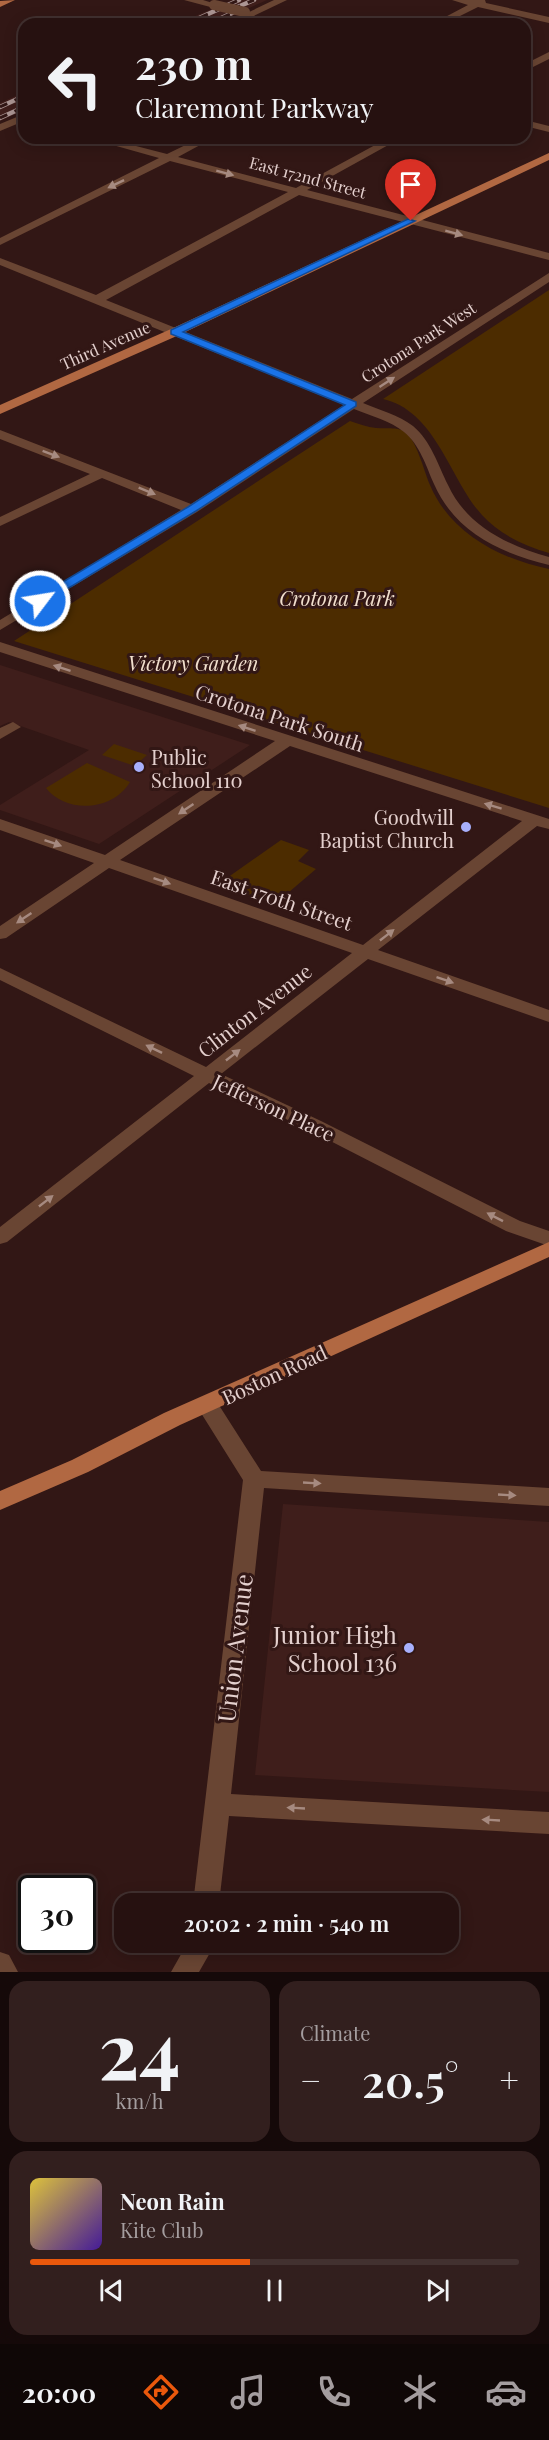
<!DOCTYPE html>
<html lang="en">
<head>
<meta charset="utf-8">
<style>
	:root { --surface:#261110; --page:#321f1e; --text:#f1f3f6; --muted:#a49d9f; --line:#423130; --accent:#ea580c }
	body { margin:0; font-family:"Playfair Display",serif; background:var(--page); color:var(--text); height:100vh; display:flex; flex-direction:column; font-size:22px; white-space:nowrap }
	* { box-sizing:border-box; margin:0 }
	p { font-size:20px; color:var(--muted) }
	.icon { flex:none; width:33px; height:33px; fill:none; stroke:currentColor; stroke-width:2; stroke-linecap:round; stroke-linejoin:round }
	.map { position:relative; height:1972px; overflow:hidden }
	.panel { display:flex; flex-direction:column; gap:9px; padding:9px; background:#150909; flex:1 }
	.panel>* { flex:none }
	.top-card { position:absolute; left:18px; top:18px; width:513px; height:126px; border-radius:18px; box-shadow:0 3px 15px #0003,0 0 0 2px var(--line); background:#261110; color:var(--text); overflow:hidden }
	.speed { position:absolute; left:18px; top:1875px; display:flex; gap:12px; font-size:30px; font-weight:700; text-align:center }
	.speed>* { display:grid; place-content:center; width:78px; height:78px; border-radius:50%; background:var(--surface); box-shadow:0 3px 15px #0003,0 0 0 2px var(--line); line-height:1 }
	.speed .limit { border:3px solid #111; border-radius:9px; background:#fff; color:#111 }
	.pin { position:absolute; display:grid; place-items:center; width:51px; height:51px; color:#fff; margin:-62px -26px; border-radius:50% 50% 50% 0; rotate:-45deg; box-shadow:0 0 6px #0007 }
	.pin .icon { rotate:45deg }
	.me { position:absolute; width:66px; margin:-33px; rotate:59deg; stroke-linejoin:round; filter:drop-shadow(0 0 4px #0008) }
	.turn { display:flex; align-items:center; gap:21px; height:126px; padding:0 18px; font-size:27px }
	.turn .icon { width:78px; height:78px; stroke-width:2.5 }
	.turn b { display:block; font-size:42px; line-height:51px }
	.big { font-size:45px; font-weight:600; line-height:1.1 }
	.panel .widget { flex:1; display:flex; flex-direction:column; justify-content:center; gap:9px; min-width:0; padding:0 21px; border-radius:18px; background:var(--page) }
	.panel .dial { align-items:center; gap:0 }
	.dial b { font-size:78px; line-height:1 }
	.song { display:flex; align-items:center; gap:18px }
	.cover { width:72px; height:72px; border-radius:9px; background:linear-gradient(135deg,hsl(50 70% 55%),hsl(260 70% 35%)) }
	.played { height:6px; border-radius:3px; background:linear-gradient(90deg,var(--accent) 45%,var(--line) 45%) }
	.keys { display:flex; justify-content:space-around; direction:ltr }
	.heat { display:flex; justify-content:space-between; align-items:center; font-size:33px; direction:ltr }
	.panel .tiles { flex:1; display:grid; gap:9px; grid-template-columns:1fr 1fr }
	.widget:last-child { grid-column:span 2 }
	.trip { position:absolute; left:114px; top:1893px; width:345px; height:60px; border-radius:18px; background:var(--surface); box-shadow:0 3px 15px #0003,0 0 0 2px var(--line); font-weight:600; line-height:60px; text-align:center }
	.dock { display:flex; height:96px; justify-content:space-around; align-items:center; background:#0f0706; color:var(--muted) }
	.dock .icon { width:42px; height:42px }
	.dock .active { color:var(--accent) }
	.dock b { font-size:27px; color:var(--text) }
	.map>svg:first-child { display:block }
	.built { fill:#3f1e1b }
	.green { fill:#4c2c00 }
	.lines { fill:none; stroke-linecap:round; stroke-linejoin:round }
	.minor { fill:#694533; fill-rule:evenodd }
	.major { fill:#b16842; fill-rule:evenodd }
	.rail-casing { stroke:#ac9694; stroke-width:4.5 }
	.rail { stroke:#321715; stroke-width:3; stroke-dasharray:8; stroke-linecap:butt }
	.minor-bridge { stroke:#694533; stroke-width:10 }
	.oneway { fill:#a68a80 }
	.route { fill:#1a73e8; stroke:#114b97; stroke-width:1.5 }
	.poi-dot { fill:#a8b0fc; stroke:#321715; stroke-width:2 }
	.labels { text-anchor:middle; dominant-baseline:central; stroke-width:6; stroke-linejoin:round; paint-order:stroke }
	.far-street-label { font-size:16px; fill:#e4d0ce; stroke:#321715 }
	.park-label { font-size:20px; font-style:italic; fill:#f2e0ce; stroke:#321715 }
	.street-label { font-size:20px; fill:#e4d0ce; stroke:#321715 }
	.poi-label { font-size:20px; fill:#e4d0ce; stroke:#321715; text-anchor:start }
	.near-poi-label { font-size:24px; fill:#e4d0ce; stroke:#321715; text-anchor:end }
	.near-street-label { font-size:24px; fill:#e4d0ce; stroke:#321715 }
</style>
</head>
<body>
<div class="map">
<svg width="549" height="1972" viewBox="0 0 549 1972">
	<rect width="100%" height="100%" fill="#321715"/>
	<path class="built" d="M232,0H267L213,24H177Z
		M24,92V110L0,121V103Z
		M0,665L250,745L99,844L0,810V805L89,750L9,722L0,726Z
		M283,1504L549,1522V1792L255,1775Z"/>
	<path class="green" d="M549,290V553C524,546 499,534 482,515C450,480 436,411 383,399Z
		M350,421C359,424 367,427 376,428C385,429 396,427 404,431C416,438 424,471 430,485C450,533 500,559 549,569V808L14,641Z
		M114,744L147,755L135,766L102,755Z
		M87,763L130,782C113,811 66,814 46,788Z
		M281,840L309,850L298,861L316,869L275,904L217,885Z"/>
	<g class="lines">
		<path class="minor" d="M184,0H203L219,5L214,8Z
			M274,0H287L237,24H224Z
			M452,0H485L486,3L549,17V23L478,7L444,24H432L468,5Z
			M549,52V59L525,71V64Z
			M24,114V121L0,131V124Z
			M525,120L549,126V132L525,126Z
			M88,138H105L167,154L200,138H213L178,157L296,188L388,138H401L307,190L549,253V260L299,195L106,300L352,399L549,273V282L363,403C379,410 399,415 413,426C431,441 438,465 448,485C466,525 508,546 549,557V565C500,553 455,532 434,484C426,466 420,445 404,432C391,421 371,416 354,409L197,512L0,630V620L181,510L102,478L0,526V517L90,474L0,439V430L191,504L344,405L0,265V258L96,295L288,192L170,161L0,245V238L159,158Z
			M0,642L549,819V829L537,826L378,950L549,1010V1022L368,959L221,1074L321,1121L520,1221L549,1231V1246L506,1231L307,1129L209,1083L7,1242L0,1244V1227L194,1076L0,980V968L206,1067L352,953L109,868L6,938L0,939V926L94,863L0,830V819L105,855L275,741L0,652ZM290,746L522,821L363,945L120,860Z
			M13,722L21,727L0,739V728Z
			M207,1397L215,1399L261,1471L549,1488V1506L264,1488L231,1794L549,1812V1834L229,1816L219,1904H193L243,1480L196,1405L199,1399Z
			M188,1942L215,1944L199,1972H171Z
			M0,1952L9,1955L18,1972H0Z"/>
		<path class="major" d="M15,0L0,7V1Z
			M549,153V160L179,335L0,414V405L171,329Z
			M549,1242V1257L180,1425L88,1472L0,1510V1491L72,1460L164,1413Z"/>
		<g class="rail-casing">
			<path id="rail" d="M233,9L254,0
				M186,24L239,0
				M208,24L241,9
				M0,107L24,96
				M0,118L24,107"/>
		</g>
		<use href="#rail" class="rail"/>
		<path class="minor-bridge" d="M214,5L245,12"/>
	</g>
	<defs><path id="oneway-solid" d="M-6-.8H1V-3.2L6.5 0L1 3.2V.8H-6Z" transform="scale(1.5)"/></defs>
	<g class="oneway">
		<use href="#oneway-solid" transform="translate(225 173) rotate(15)"/>
		<use href="#oneway-solid" transform="translate(116 184) rotate(154)"/>
		<use href="#oneway-solid" transform="translate(454 233) rotate(15)"/>
		<use href="#oneway-solid" transform="translate(387 382) rotate(-33)"/>
		<use href="#oneway-solid" transform="translate(51 454) rotate(21)"/>
		<use href="#oneway-solid" transform="translate(147 491) rotate(22)"/>
		<use href="#oneway-solid" transform="translate(62 668) rotate(-162)"/>
		<use href="#oneway-solid" transform="translate(247 728) rotate(-162)"/>
		<use href="#oneway-solid" transform="translate(493 806) rotate(-163)"/>
		<use href="#oneway-solid" transform="translate(186 809) rotate(146)"/>
		<use href="#oneway-solid" transform="translate(53 843) rotate(19)"/>
		<use href="#oneway-solid" transform="translate(162 881) rotate(19)"/>
		<use href="#oneway-solid" transform="translate(24 918) rotate(146)"/>
		<use href="#oneway-solid" transform="translate(387 935) rotate(-38)"/>
		<use href="#oneway-solid" transform="translate(445 980) rotate(19)"/>
		<use href="#oneway-solid" transform="translate(154 1049) rotate(-154)"/>
		<use href="#oneway-solid" transform="translate(233 1055) rotate(-38)"/>
		<use href="#oneway-solid" transform="translate(46 1201) rotate(-38)"/>
		<use href="#oneway-solid" transform="translate(495 1217) rotate(-153)"/>
		<use href="#oneway-solid" transform="translate(312 1483) rotate(3)"/>
		<use href="#oneway-solid" transform="translate(507 1495) rotate(3)"/>
		<use href="#oneway-solid" transform="translate(296 1808) rotate(-177)"/>
		<use href="#oneway-solid" transform="translate(491 1820) rotate(-177)"/>
	</g>
	<path class="route" d="M408,219L415,221L183,332L356,402V406L196,511L44,603H36V598L188,507L345,405L171,334V330Z"/>
	<g class="poi-dot">
		<circle cx="139" cy="767" r="6"/>
		<circle cx="466" cy="827" r="6"/>
		<circle cx="409" cy="1648" r="6"/>
	</g>
	<g class="labels">
		<g class="far-street-label">
			<text transform="translate(308 177) rotate(15)">East 172nd Street</text>
			<text transform="translate(418 342) rotate(-33)">Crotona Park West</text>
			<text transform="translate(105 345) rotate(-24)">Third Avenue</text>
		</g>
		<g class="park-label">
			<text x="337" y="597">Crotona Park</text>
			<text x="193" y="662">Victory Garden</text>
		</g>
		<g class="street-label">
			<text transform="translate(280 717) rotate(18)">Crotona Park South</text>
			<text transform="translate(282 899) rotate(19)">East 170th Street</text>
			<text transform="translate(254 1010) rotate(-38)">Clinton Avenue</text>
			<text transform="translate(274 1107) rotate(25)">Jefferson Place</text>
			<text transform="translate(274 1374) rotate(-25)">Boston Road</text>
		</g>
		<g class="poi-label">
			<text x="151" y="756">Public<tspan x="151" dy="23">School 110</tspan></text>
			<text x="454" y="816" text-anchor="end">Goodwill<tspan x="454" dy="23">Baptist Church</tspan></text>
		</g>
		<g class="near-poi-label">
			<text x="397" y="1634">Junior High<tspan x="397" dy="28">School 136</tspan></text>
		</g>
		<g class="near-street-label">
			<text transform="translate(234 1648) rotate(-83)">Union Avenue</text>
		</g>
	</g>
</svg>
<div class="speed"><div class="limit">30</div></div>
<div class="pin" style="left:411px;top:221px;background:#d93025"><svg class="icon" aria-label="arrive" viewBox="0 0 24 24"><path d="M6 21V4h12l-3 4 3 4H6"/></svg></div>
<svg class="me" style="left:40px;top:601px" viewBox="-20 -20 40 40"><circle r="17" fill="#1a73e8" stroke="#fff" stroke-width="3"/><path d="M0-11L8 9 0 5-8 9z" fill="#fff"/></svg>
<div class="trip">20:02 · 2 min · 540 m</div>
<div class="top-card">
<div class="turn"><svg class="icon" aria-label="left" viewBox="0 0 24 24"><path d="M17 20v-9H6M10 6l-5 5 5 5"/></svg><div><b>230 m</b>Claremont Parkway</div></div>
</div>
</div>
<section class="panel">
<div class="tiles">
<div class="widget dial"><b>24</b><p>km/h</p></div>
<div class="widget"><p>Climate</p>
<div class="heat"><a>−</a><b class="big">20.5°</b><a>+</a></div>
</div>
<div class="widget">
<div class="song"><i class="cover"></i><div><b>Neon Rain</b><p>Kite Club</p></div></div>
<div class="played"></div>
<div class="keys"><svg class="icon" aria-label="previous" viewBox="0 0 24 24"><path d="M18 5L8 12l10 7zM5 5v14"/></svg><svg class="icon" aria-label="pause" viewBox="0 0 24 24"><path d="M8 5v14M16 5v14"/></svg><svg class="icon" aria-label="next" viewBox="0 0 24 24"><path d="M6 5l10 7-10 7zM19 5v14"/></svg></div>
</div>
</div>
</section>
<nav class="dock">
<b>20:00</b>
<svg class="icon active" aria-label="directions" viewBox="0 0 24 24"><path d="M12 3l9 9-9 9-9-9zM9 14v-3h6M13 9l2 2-2 2"/></svg>
<svg class="icon" aria-label="music" viewBox="0 0 24 24"><path d="M9 18V5l10-2v13"/><circle cx="6" cy="18" r="3"/><circle cx="16" cy="16" r="3"/></svg>
<svg class="icon" aria-label="phone" viewBox="0 0 24 24"><path d="M5 4h4l2 5-3 2q2 4 5 5l2-3 5 2v4C11 20 4 13 5 4z"/></svg>
<svg class="icon" aria-label="climate" viewBox="0 0 24 24"><path d="M12 3v18M4 7l16 10M4 17L20 7"/></svg>
<svg class="icon" aria-label="car" viewBox="0 0 24 24"><path d="M5 17H2v-5l4-1 3-4h7l3 4 3 1v5h-3M9 17h6M6 11h13"/><circle cx="7" cy="17" r="2"/><circle cx="17" cy="17" r="2"/></svg>
</nav>
</body>
</html>
